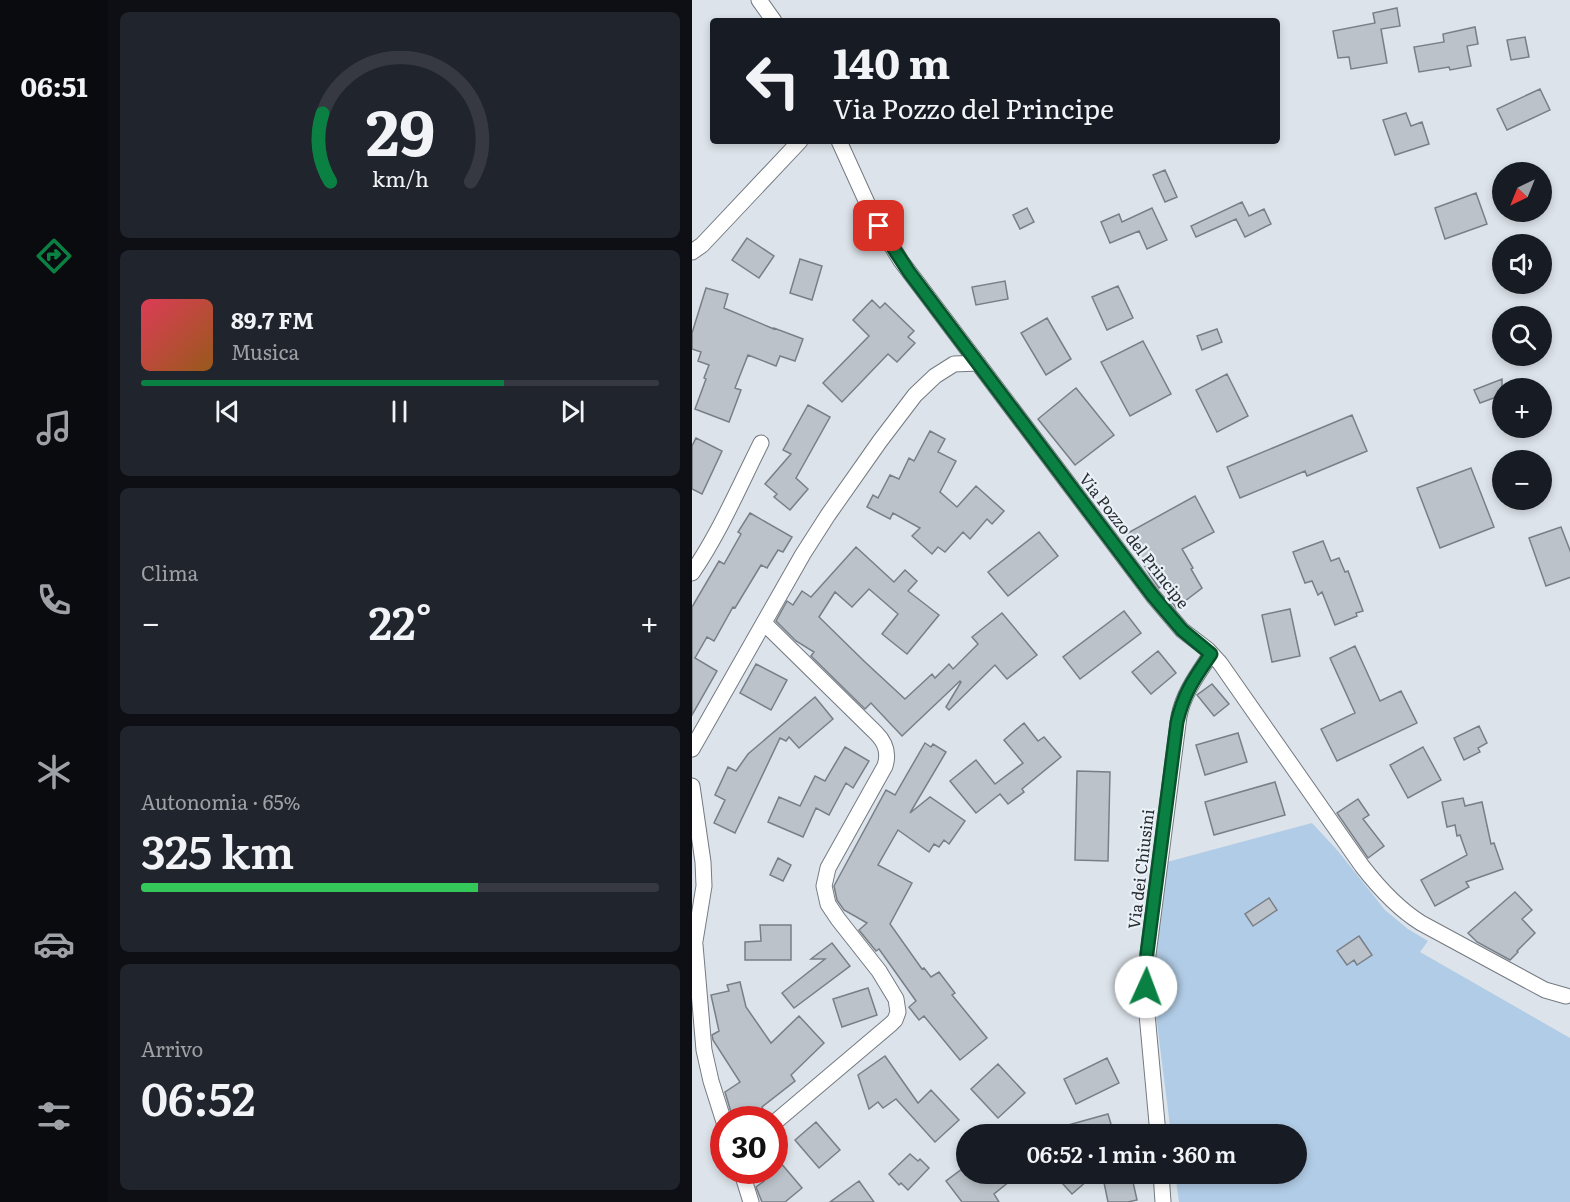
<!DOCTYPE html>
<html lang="it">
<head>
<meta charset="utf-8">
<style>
	:root { --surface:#171b24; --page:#20242c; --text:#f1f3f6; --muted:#9ea1a6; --line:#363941; --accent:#0b8043 }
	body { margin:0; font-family:Literata,serif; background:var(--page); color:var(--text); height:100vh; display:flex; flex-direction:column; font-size:22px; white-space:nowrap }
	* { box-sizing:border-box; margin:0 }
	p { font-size:20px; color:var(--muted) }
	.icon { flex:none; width:33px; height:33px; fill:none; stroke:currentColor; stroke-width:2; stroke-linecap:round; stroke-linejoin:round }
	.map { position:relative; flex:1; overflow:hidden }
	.side { display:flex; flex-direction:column; gap:12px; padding:12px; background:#0d0f14; width:584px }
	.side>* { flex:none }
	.top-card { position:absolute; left:18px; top:18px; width:570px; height:126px; border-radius:6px; box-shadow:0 3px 9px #0003; background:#171b24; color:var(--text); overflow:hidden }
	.needle { width:39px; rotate:223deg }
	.fabs { position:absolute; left:800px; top:162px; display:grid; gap:12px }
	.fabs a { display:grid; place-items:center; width:60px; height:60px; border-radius:50%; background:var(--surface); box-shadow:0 3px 9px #0003; font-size:30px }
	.speed { position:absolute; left:18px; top:1106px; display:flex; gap:12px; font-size:30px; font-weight:700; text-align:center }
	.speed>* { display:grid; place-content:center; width:78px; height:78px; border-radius:50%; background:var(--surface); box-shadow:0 3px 9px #0003; line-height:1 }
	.speed .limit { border:9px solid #d22; background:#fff; color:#111 }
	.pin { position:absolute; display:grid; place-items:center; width:51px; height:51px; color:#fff; margin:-26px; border-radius:12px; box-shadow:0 3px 9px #0006 }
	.me { position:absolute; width:66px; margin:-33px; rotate:2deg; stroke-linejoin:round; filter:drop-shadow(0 0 4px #0008) }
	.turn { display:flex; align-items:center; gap:21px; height:126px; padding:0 24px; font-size:27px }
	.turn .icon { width:78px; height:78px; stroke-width:2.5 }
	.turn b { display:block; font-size:42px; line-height:51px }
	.big { font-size:45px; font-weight:600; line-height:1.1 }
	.side .card { flex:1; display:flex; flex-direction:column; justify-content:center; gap:9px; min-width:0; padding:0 21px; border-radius:9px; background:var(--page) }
	.side .dial { align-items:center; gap:0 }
	.dial svg { height:156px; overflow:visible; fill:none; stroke:var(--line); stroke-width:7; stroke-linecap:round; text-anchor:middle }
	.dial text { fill:var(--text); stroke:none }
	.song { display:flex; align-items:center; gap:18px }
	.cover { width:72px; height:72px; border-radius:9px; background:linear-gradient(135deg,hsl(350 70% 55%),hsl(30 70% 35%)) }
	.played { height:6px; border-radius:3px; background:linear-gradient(90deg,var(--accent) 70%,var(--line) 70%) }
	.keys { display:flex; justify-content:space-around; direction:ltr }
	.heat { display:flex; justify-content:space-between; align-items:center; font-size:33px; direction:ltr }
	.charge { height:9px; border-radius:4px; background:linear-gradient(90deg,#34c759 65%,var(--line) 0) }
	.trip { position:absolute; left:264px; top:1124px; width:351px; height:60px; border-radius:30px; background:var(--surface); box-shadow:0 3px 9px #0003; font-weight:600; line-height:60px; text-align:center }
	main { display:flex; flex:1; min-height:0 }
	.dock { display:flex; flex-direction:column; width:108px; justify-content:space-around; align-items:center; background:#090b0e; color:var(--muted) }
	.dock .icon { width:42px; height:42px }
	.dock .current { color:var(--accent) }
	.dock b { font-size:27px; color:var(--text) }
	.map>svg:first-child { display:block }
	.green { fill:#b1cce6; fill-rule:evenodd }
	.building { fill:#bbc2c9; stroke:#797f86; stroke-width:1.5 }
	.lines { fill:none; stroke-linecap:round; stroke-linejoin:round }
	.minor-casing { stroke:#747a81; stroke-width:17 }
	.minor { stroke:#fff; stroke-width:15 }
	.route-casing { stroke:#07532c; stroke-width:15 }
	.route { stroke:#0b8043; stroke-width:10 }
	.labels { text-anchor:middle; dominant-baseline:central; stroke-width:4.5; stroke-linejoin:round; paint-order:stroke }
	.street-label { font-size:16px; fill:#2a2d2f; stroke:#e9f0f8 }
</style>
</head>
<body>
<main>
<nav class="dock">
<b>06:51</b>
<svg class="icon current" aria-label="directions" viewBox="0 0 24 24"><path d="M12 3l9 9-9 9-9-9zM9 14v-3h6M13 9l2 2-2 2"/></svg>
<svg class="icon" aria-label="music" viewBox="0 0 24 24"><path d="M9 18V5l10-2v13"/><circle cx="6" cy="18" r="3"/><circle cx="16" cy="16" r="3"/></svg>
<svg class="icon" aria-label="phone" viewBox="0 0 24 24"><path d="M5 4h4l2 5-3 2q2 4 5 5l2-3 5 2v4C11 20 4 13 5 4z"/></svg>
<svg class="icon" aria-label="climate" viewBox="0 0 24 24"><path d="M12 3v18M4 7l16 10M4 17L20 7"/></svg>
<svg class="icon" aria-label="car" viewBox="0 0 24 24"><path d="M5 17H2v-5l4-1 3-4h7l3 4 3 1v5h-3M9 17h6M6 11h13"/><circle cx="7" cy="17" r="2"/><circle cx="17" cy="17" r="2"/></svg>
<svg class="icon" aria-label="filters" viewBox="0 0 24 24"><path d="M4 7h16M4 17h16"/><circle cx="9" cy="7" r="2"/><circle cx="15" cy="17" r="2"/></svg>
</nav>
<section class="side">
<div class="card dial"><svg viewBox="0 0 100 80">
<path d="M14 69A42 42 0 1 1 86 69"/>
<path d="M14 69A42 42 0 0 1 10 34" stroke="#0b8043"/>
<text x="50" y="56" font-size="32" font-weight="700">29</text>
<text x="50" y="72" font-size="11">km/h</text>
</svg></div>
<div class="card">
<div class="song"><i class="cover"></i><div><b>89.7 FM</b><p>Musica</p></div></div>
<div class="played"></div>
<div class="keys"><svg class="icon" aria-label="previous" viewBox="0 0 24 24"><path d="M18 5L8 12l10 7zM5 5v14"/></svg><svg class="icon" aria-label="pause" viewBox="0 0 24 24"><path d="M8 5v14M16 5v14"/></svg><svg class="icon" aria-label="next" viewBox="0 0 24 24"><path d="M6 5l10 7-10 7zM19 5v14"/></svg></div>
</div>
<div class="card"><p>Clima</p>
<div class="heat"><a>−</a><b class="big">22°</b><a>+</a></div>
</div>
<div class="card"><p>Autonomia · 65%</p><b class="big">325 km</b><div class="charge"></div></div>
<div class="card"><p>Arrivo</p><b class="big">06:52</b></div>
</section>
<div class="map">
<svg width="879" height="1202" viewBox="0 0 879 1202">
	<rect width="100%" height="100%" fill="#dce3ea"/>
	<path class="green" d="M620,823L646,851L693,910L716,929L736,941L728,952L878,1038V1202H487L483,1173H604V1134H479L464,1015L462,983L464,954L475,862ZM577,898L585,911L561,926L553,914ZM667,936L680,955L666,965L662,960L655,965L646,951Z"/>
	<path class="building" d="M705,8L708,26L689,29L695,63L659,69L657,57L646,58L641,31L683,23L681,13Z
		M783,27L786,44L775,46L779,66L758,70L757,67L727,72L722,47L752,42L751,34Z
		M833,37L837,57L819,60L815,40Z
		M848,89L858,110L815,130L805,109Z
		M714,113L719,126L730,122L737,144L703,155L691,120Z
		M473,170L485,197L473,202L461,175Z
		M784,193L795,224L753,239L743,208Z
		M550,202L557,216L572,209L579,224L553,237L544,219L504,237L499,226Z
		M335,208L342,222L328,229L321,215Z
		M460,208L475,240L455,249L447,231L418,243L409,222L427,214L430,222Z
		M55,238L82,256L67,278L40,260Z
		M108,259L130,266L120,300L98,293Z
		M313,281L316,299L284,305L280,287Z
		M426,286L441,318L415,330L400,297Z
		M14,288L36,294L32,308L82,329V328L111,339L103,361L88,356L84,366L56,355L43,388L49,390L37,422L3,409L14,379L12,378L17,365L6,361L9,352L0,349V333Z
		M180,300L188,308L193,303L222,331L216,337L223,343L205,362L196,354L150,402L131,383L177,336L161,320Z
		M355,318L379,359L354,375L329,333Z
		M525,329L530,342L510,350L505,336Z
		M451,341L479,394L438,416L409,362Z
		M535,374L556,416L525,432L504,390Z
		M810,379V395L788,403L782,390Z
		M384,388L422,435L383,465L346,419Z
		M116,405L138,417L104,478L116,489L98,510L82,497L85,494L73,484L99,454L91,450Z
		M660,415L675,451L615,476L613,471L548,498L535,467Z
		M238,431L253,439L246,452L264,461L248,492L265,507L284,486L312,511L300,524L295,519L278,539L271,532L253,552L246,547L240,554L220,536L228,528L201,513L198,519L175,507L181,495L186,498L198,475L207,479L217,458L222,461Z
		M4,438L30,451L10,494L0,489V446Z
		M779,468L802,527L748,548L725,488Z
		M503,496L522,532L490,549L501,568L499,569L510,588L484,608L469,586L467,588L458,575L434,534Z
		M58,513L100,537L91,552L86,550L75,568L69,565L43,608L41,607L22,641L15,637L3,658L25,671L0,715V607L27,561L32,564L49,534L46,532Z
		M869,527L879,553V577L854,586L837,538Z
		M347,532L366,556L316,596L296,572Z
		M631,541L639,561L647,558L653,572L656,571L671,611L664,613L665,616L643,625L630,592L626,595L620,581L613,583L601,552Z
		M164,547L202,582L213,570L225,581L216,591L247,615L215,654L190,634L206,614L177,589L160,607L143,592L127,617L173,662L213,699L240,674L243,678L257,664L261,669L286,644L280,637L310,613L345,655L315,679L303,665L257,710L254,707L269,682L268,681L210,736L179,703L173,709L119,656L122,652L104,641L84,621L95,601L101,605L110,591L119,597Z
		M598,609L608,656L580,662L570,615Z
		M432,611L449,633L388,679L371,657Z
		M663,646L688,701L709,691L725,723L645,761L629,729L663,713L638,658Z
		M466,651L484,673L459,694L440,672Z
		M64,664L95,680L79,710L48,693Z
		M520,684L537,704L522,716L505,695Z
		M123,697L141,719L107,748L97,737L94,741L88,738L43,833L22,823L33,800L23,795L36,767L44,771L56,754Z
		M332,723L346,741L352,737L369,757L330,789L332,792L316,804L308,794L284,813L258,781L284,760L303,784L331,763L312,740Z
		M787,726L795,743L786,748L788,752L772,760L762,738Z
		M546,733L555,762L513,775L504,745Z
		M233,743L239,747L241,744L254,752L218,813L238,797L273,821L257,844L252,840L247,847L242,844L237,852L206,830L186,865L220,883L198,924L230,969L232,968L239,977L247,972L263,993L260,995L295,1038L268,1060L232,1016L227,1020L217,1007L224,1001L187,949L184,951L167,930L175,923L152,910L145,900L142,886L194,790L203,795Z
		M153,747L177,761L161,788L154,783L137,815L124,808L111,837L76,822L87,797L108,806L123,776L133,781Z
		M731,747L749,780L716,798L698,765Z
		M385,771L418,772L416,861L383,860Z
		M583,782L593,815L522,835L513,802Z
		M771,798L773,806L790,802L799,844L802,843L811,869L774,882L777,887L743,906L729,880L775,855L768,835L765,836L763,825L755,827L750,802Z
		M666,799L677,815L671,819L692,846L676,858L645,813Z
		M86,858L99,865L91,881L78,875Z
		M823,892L840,910L830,919L843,933L825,951L826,952L818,960L785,942L776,933Z
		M577,898L585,910L561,926L553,914Z
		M68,925H99V960H53V942L69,941Z
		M667,936L680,955L665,965L662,960L655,965L645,951Z
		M140,943L158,966L102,1008L90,993L133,959H119Z
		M48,982L54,1007L79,1043L107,1016L132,1043L99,1075L103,1081L70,1107L71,1109L56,1119H41L33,1092L48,1082L21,1040L20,1035L27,1031L19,995L37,991L35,985Z
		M176,988L185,1015L150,1027L141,999Z
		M193,1056L226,1103L239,1090L267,1120L243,1142L204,1099L191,1108L186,1102L177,1109L166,1075Z
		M415,1058L427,1083L384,1104L372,1079Z
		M306,1064L333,1093L306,1118L279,1089Z
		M416,1114L422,1134H358V1130Z
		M124,1122L148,1150L127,1168L103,1140Z
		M218,1154L226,1161L228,1159L237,1168L216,1190L209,1183L207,1185L197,1174Z
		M82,1155L110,1188L93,1202H70L64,1187L72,1181L63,1170H82Z
		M274,1166V1173H328L302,1194L307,1202H270L254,1181Z
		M361,1173H404L380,1194Z
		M410,1173H439L445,1200L436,1202H416Z
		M167,1181L182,1202H138Z"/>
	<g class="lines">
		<g class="minor-casing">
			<path id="minor" d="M67,0L82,21
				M147,141L181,216L209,261L461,596L490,630L516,650L528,663L670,866C687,888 705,908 729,923L853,990L874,996
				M0,252L10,245L108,141
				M0,573C28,532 47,487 69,443
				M72,623L184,733C194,743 197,753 193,766L136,868L132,886L136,904L146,919L187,971L204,999L206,1012L203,1020L199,1024L82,1123
				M0,749L111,554L136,515L188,441L223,395L243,376L262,364L286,363
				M0,786L11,862L12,886L3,941
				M3,945L12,1050L19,1081L32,1122
				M466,1134L454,1003V970L487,716C492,692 506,674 519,654
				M49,1170L59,1202
				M469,1173L471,1202"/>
		</g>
		<use href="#minor" class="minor"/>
	</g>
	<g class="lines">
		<g class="route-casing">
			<path id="route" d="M187,226L217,272L461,596L490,630L519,654C502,679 492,692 485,722L455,953L454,987"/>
		</g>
		<use href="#route" class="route"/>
	</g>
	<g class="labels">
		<g class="street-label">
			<text transform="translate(443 540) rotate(52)">Via Pozzo del Principe</text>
			<text transform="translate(448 869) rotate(-83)">Via dei Chiusini</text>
		</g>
	</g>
</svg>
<div class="fabs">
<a><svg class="needle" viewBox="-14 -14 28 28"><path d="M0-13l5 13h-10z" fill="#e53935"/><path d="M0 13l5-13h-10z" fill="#9ea1a6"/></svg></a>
<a><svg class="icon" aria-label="sound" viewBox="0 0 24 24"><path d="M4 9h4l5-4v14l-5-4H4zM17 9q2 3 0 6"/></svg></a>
<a><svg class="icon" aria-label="search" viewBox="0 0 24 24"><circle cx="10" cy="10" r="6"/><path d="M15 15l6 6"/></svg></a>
<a>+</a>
<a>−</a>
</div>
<div class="speed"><div class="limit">30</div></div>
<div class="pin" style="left:187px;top:226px;background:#d93025"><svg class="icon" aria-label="arrive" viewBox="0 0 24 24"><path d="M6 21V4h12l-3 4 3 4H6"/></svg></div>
<svg class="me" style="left:454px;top:987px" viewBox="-20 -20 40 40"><circle r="19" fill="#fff"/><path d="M0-13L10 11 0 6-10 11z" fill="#0b8043"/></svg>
<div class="trip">06:52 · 1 min · 360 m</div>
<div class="top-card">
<div class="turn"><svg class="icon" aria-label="left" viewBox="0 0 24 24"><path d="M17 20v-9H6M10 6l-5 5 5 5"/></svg><div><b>140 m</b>Via Pozzo del Principe</div></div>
</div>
</div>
</main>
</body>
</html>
